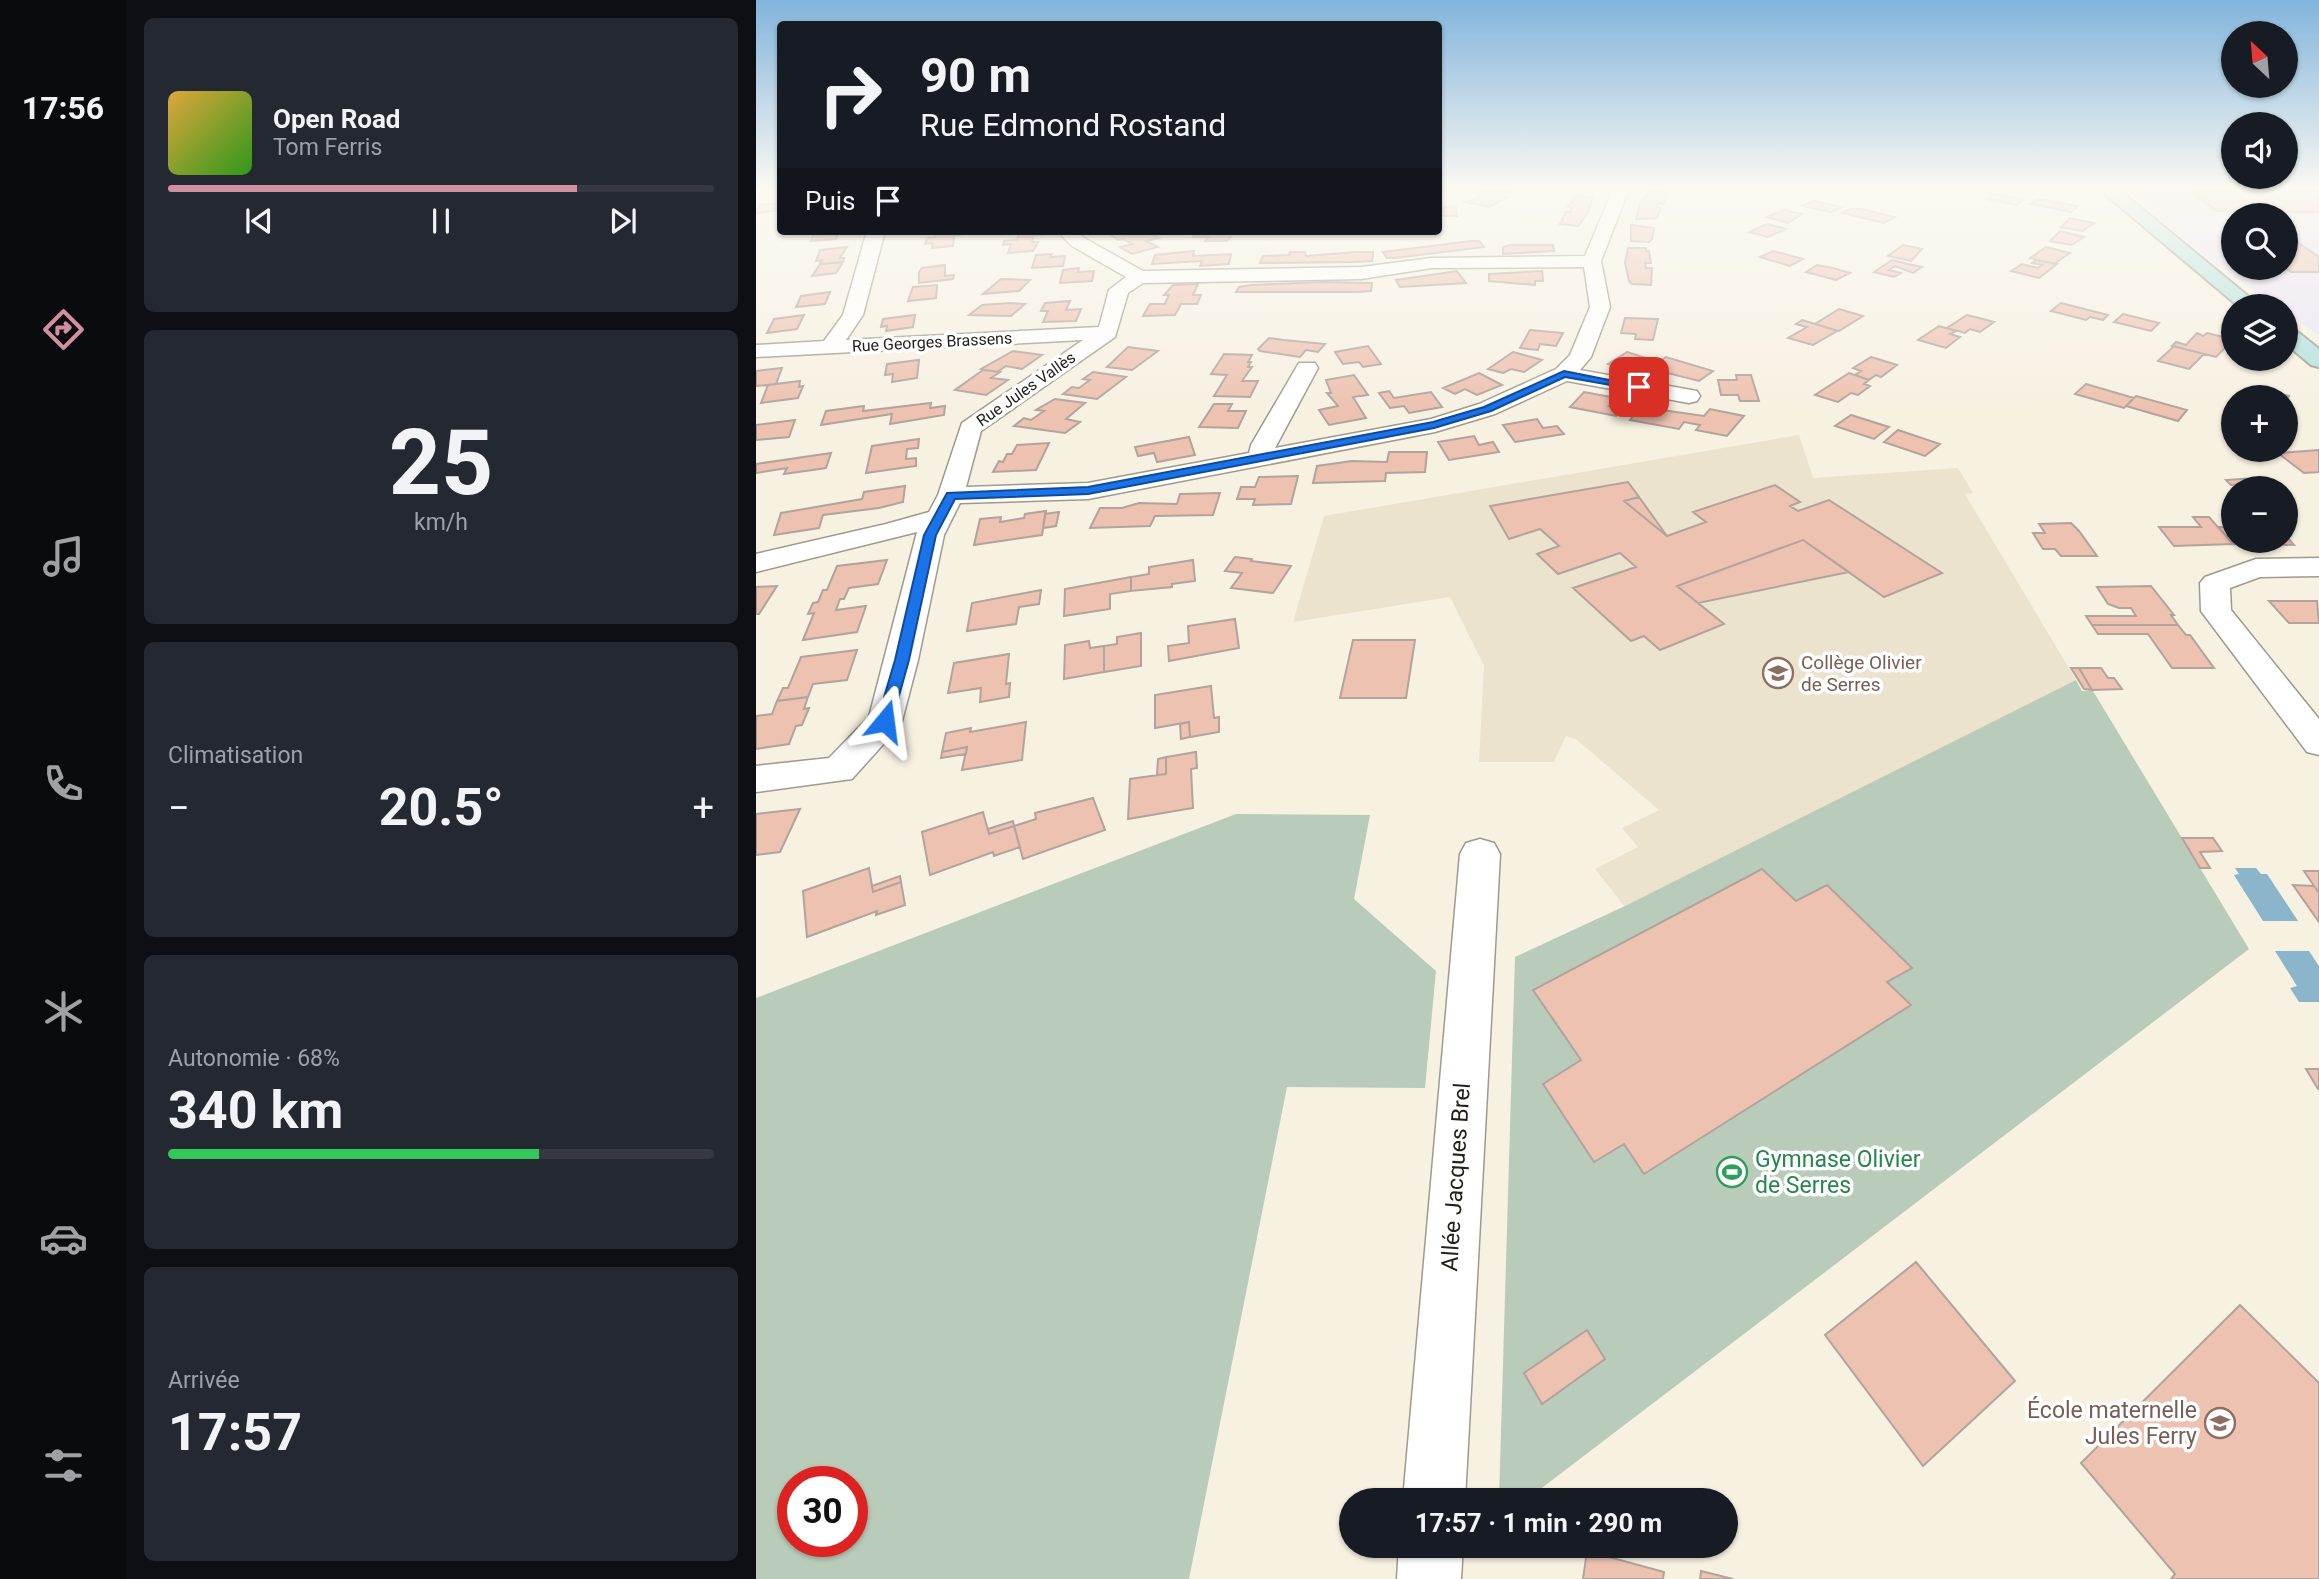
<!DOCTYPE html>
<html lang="fr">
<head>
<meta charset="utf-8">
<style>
	:root { --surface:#171b24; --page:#242831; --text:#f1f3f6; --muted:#9ea1a6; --line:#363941; --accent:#d18fa0 }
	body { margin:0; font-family:Roboto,sans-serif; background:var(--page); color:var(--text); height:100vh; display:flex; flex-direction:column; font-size:26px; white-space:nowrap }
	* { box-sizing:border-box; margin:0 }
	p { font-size:23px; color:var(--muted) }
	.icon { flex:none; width:38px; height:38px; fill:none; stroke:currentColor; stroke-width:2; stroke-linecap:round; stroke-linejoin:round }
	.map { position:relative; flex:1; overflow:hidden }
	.sheet { display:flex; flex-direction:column; gap:18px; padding:18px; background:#0d0f14; width:630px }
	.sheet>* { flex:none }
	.guide { position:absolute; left:21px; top:21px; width:665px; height:214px; border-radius:7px; box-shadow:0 2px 5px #0004; background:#171b24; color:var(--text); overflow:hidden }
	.needle { width:46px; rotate:334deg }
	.controls { position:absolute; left:1465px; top:21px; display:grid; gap:14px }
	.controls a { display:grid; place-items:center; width:77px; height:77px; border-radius:50%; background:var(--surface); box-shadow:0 2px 5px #0004; font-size:35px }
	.speed { position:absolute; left:21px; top:1466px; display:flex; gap:14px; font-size:35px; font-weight:700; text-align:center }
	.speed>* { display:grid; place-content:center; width:91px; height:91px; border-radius:50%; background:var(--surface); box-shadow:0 2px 5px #0004; line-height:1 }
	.speed .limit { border:10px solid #d22; background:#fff; color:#111 }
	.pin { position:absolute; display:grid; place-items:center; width:60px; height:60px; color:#fff; margin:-30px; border-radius:14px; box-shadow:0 4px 10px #0006 }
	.me { position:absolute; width:77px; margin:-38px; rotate:16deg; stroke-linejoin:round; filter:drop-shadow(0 0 5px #0008) }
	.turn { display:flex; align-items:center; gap:24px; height:147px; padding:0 28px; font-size:32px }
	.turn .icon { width:91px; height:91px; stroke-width:2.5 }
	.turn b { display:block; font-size:49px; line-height:60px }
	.then { display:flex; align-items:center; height:66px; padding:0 28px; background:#0003; gap:14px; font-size:26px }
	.big { font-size:52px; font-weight:700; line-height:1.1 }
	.sheet .tile { flex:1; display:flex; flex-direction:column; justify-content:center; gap:10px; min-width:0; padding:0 24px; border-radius:10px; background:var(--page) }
	.sheet .dial { align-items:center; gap:0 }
	.dial b { font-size:91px; line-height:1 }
	.song { display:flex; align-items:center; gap:21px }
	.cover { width:84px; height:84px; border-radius:10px; background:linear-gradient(135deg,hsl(40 70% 55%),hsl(110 70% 35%)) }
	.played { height:7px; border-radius:4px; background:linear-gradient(90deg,var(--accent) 75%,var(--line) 75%) }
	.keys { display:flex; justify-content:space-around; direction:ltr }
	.heat { display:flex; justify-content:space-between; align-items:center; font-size:38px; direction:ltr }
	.charge { height:10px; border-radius:5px; background:linear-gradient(90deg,#34c759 68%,var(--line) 0) }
	.trip { position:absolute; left:583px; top:1488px; width:399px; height:70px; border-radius:35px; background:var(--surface); box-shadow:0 2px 5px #0004; font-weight:700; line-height:70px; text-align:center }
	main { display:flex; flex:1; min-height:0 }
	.tabs { display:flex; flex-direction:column; width:126px; justify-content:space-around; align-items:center; background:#090b0e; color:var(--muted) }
	.tabs .icon { width:49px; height:49px }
	.tabs .current { color:var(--accent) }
	.tabs b { font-size:32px; color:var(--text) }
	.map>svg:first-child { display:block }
	.industrial { fill:#ece3f8; fill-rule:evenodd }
	.built { fill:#ece3ce }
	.green { fill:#b8ccb9; fill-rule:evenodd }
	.water { fill:#8ab5cb }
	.building { fill:#edc2b1; stroke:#b2a39d; stroke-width:2 }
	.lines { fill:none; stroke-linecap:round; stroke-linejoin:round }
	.minor-casing { stroke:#9f9a8c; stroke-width:3 }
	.secondary-casing { stroke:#9f9a8c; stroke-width:4 }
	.minor { fill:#fff; fill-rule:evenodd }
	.secondary { fill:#b2e1df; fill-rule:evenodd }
	.route { fill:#1a73e8; stroke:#114b97; stroke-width:2 }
	.labels { text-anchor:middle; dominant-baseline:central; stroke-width:7; stroke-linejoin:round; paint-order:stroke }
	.far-street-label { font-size:16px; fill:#211f19; stroke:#fff }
	.education-label { font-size:19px; fill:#785e54; stroke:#fff; text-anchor:start }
	.near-leisure-label { font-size:23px; fill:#27864d; stroke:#fff; text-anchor:start }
	.near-street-label { font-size:23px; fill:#211f19; stroke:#fff }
	.near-education-label { font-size:23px; fill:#785e54; stroke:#fff; text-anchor:end }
</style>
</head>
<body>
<main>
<nav class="tabs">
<b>17:56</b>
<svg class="icon current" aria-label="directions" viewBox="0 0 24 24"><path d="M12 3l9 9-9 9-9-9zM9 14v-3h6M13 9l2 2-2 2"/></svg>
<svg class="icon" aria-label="music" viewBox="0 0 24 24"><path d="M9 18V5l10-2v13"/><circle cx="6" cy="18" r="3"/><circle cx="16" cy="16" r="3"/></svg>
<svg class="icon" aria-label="phone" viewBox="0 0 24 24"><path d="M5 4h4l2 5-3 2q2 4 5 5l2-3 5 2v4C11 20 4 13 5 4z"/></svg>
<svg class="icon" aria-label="climate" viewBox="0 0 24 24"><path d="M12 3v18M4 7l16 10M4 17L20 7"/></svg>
<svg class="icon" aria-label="car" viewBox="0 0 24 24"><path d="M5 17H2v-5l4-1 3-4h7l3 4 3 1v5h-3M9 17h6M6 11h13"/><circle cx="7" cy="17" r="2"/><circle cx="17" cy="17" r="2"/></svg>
<svg class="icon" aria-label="filters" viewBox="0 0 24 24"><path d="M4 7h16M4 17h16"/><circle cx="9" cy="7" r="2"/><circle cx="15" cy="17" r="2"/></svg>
</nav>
<section class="sheet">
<div class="tile">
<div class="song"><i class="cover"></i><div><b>Open Road</b><p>Tom Ferris</p></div></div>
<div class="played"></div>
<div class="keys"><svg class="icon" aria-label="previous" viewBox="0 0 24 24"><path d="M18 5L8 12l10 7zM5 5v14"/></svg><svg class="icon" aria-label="pause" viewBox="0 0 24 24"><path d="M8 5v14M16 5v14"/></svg><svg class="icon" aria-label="next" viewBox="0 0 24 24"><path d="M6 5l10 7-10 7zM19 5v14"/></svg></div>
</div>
<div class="tile dial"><b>25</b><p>km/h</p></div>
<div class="tile"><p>Climatisation</p>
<div class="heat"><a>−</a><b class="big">20.5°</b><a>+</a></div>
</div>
<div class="tile"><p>Autonomie · 68%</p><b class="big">340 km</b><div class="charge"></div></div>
<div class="tile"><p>Arrivée</p><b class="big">17:57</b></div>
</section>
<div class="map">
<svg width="1563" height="1579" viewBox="0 0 1563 1579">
	<rect width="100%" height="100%" fill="#f7f1e2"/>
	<path class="industrial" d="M1368,189H1563V335L1530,312V306H1521L1461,266ZM1477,215H1530V268H1477Z"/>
	<path class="built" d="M1043,435L1057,478L1202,468L1217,493L1209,494L1320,680L869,907L839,869L882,847L866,828L903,810L820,739L810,736L798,762H723L728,666L694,597L537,622L568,516Z"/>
	<path class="green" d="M1320,680L1326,691H1337L1493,949L770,1500H743L759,957L869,906Z
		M480,814L614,815L598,899L680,971L669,1088L531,1087L433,1579H0V998ZM37,1482H96V1542H37Z"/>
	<path class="water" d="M1479,868H1500L1505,874H1511L1542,921H1507L1478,875L1483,874Z
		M1519,951H1553L1563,966V1002H1543L1534,988L1541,986Z"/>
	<path class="building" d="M729,189H747L757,191L747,196L752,197L733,207L709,202L728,196L723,195L729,193L725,192Z
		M1431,189H1457L1467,197H1441Z
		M1457,189H1563V212L1461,211L1441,197H1467Z
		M894,191L910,192L911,194L907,204L903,203L900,207L905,208L901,218L880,219L884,202Z
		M1238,194L1268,200L1260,205L1230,199Z
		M821,196L837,197L832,213L822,226L804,224L810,212H814L816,208L812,207Z
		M1280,200H1290L1322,206L1315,212L1275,204Z
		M1058,201L1086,207L1075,212L1046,206Z
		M24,203V210L0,213L4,205Z
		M689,207H700L701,216H682V209Z
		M1094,209H1105L1139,217L1128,223L1086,213Z
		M1028,210L1046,214L1032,223L1011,217Z
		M1314,218L1338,223L1326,231L1305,227Z
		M1011,224L1030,229L1012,237L993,232Z
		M875,225L898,228L896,239L893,242L875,241Z
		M53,231H83L80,239L55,241L59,231Z
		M204,231V235H198L197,246L176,248L177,243L169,244L171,238L179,237L180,234Z
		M264,231H293L292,234L278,235L276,242H282L277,251L252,253L255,244L247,245L248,241L261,240Z
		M361,231L392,232L403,238L390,241L402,247L376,254L364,247L376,244L367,239L362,240L352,233Z
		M442,231H479L471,241H449L452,237H437Z
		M1304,231L1328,237L1316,245L1294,241Z
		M715,241H723L728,247L639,258H631L627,252Z
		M1530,242H1541L1563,257V272H1535L1529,268Z
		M755,245H797L798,251L747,254V247Z
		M1147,245L1166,249L1155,261L1132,256Z
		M91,247L84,258H88L87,262L64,264L66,260L60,261L64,250Z
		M1290,247L1314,253L1298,264L1274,258Z
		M872,248H890V251H893L895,263H889L890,268H896L895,285L876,284L873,281L869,263Z
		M438,251L437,256L475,254L473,264L444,266L446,261L396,264L399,255Z
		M1017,251L1047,259L1034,266L1004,257Z
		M534,252H549L550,256L600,252H617V255L616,261L598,262L504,263L507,256L533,255Z
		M296,254L294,257L309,256L307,266L276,268L280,255Z
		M1136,260L1152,264L1166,267L1157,273L1139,266L1133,270L1145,273L1138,277L1118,272Z
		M1280,260L1301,264L1283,278L1255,271L1266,264L1282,268L1286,265L1276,263Z
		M87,262L80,273L56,276L64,264Z
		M189,265V276L198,275L197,279L163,283V272L166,268Z
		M1061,265L1077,268L1094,273L1080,280L1050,272Z
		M323,268L322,272L338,271L336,281L304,283L307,270Z
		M701,271L710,283L644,287L640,280Z
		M786,271L787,281H779V285L733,281V274Z
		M245,279L274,280L263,291L227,294Z
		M567,282L616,283L615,291L601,292H480L483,287L495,285Z
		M442,284L437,295H445L441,304H425L419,315L387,316L394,304H409L413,295H408L417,285Z
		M181,285L180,298L152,301L157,287Z
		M74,292L69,304L40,307L45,296Z
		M314,301L310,310L325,309L320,321L287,322L292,311H285L289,303Z
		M254,303L269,304L255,316L213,315L226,305Z
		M1305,303L1352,315L1347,320L1334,317L1330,320L1295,311Z
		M1083,309L1107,316L1083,331L1059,324Z
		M1367,314L1403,323L1395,331L1358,322Z
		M48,315L41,329L11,333L18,319Z
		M159,315L157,327L130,331L131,326L125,327L127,319Z
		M1211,315L1238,322L1224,332L1214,329L1209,333L1191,328Z
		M869,318L902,319L897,340L879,339L880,334L865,333Z
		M1046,320L1059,324L1081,331L1057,345L1032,338L1051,327L1040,324Z
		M1183,326L1200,331L1194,334L1204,337L1190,348L1162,340Z
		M774,330L807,333L800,346L784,344L782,350L764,348Z
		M1441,333L1447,336L1451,333L1471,338L1467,341L1474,343L1460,357L1416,346L1420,342L1430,345Z
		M513,338L528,340L569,344L562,352L550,350L544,357L504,351L502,349Z
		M612,346L625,364L607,367L603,362L587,364L579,352Z
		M1418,346L1448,354L1433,369L1402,361Z
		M372,347L402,351L376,370L351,367Z
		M257,351L286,355L266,369L250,366L241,372L225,369Z
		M757,352L786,360L768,372L755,369L747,373L732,369Z
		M871,352L902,362L910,357L957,371L943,381L888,367L879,373L852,364Z
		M468,354L496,355L492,362H495L492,367H496L486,381H502L494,397L458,396L471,375L455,374Z
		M1115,357L1141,365L1125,377L1120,375L1113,380L1099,375L1105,371L1097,368Z
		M163,360L161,378L136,382L137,374L129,375L131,364Z
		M26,368L20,384L0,386V371Z
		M227,370L244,372L235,378L252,380L230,395L199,390Z
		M337,372L370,377L341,399L307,394L316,387L323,388L334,380L327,379Z
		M723,373L746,385L721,395L709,389L699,394L687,388Z
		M1093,373L1113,380L1108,384L1114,386L1102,395L1095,393L1082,402L1059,395Z
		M598,375L612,395L597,397L610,418L573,425L563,410L582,406L571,393H575L570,380Z
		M980,375H995L1003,401H984L982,395H965L962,380H981Z
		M44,381L43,387L47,386L42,398L5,403L12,385Z
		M1330,384L1378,398L1368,408L1319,394Z
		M1501,387L1533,396L1530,401V397H1492Z
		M633,391L638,398L675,392L686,407L653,413L648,406L634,408L623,393Z
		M828,392L860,398L853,406L867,408L860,416L814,407Z
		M1380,396L1431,410L1422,421L1370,406Z
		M299,399L329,403L310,419L324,422L309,433L258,426L268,418L275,420L288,411L280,410Z
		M175,403L174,408L189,406L188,415L134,424L136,414L65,425L70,411L108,406L107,411Z
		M458,404H476L472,411H490L482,428L443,427Z
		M885,407L948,416L954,409L988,416L971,436L940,430L944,425L928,422L923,429L874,420Z
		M1095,415L1133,427L1118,439L1079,426Z
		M781,419L787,428L801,426L808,434L759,442L747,425Z
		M39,420L33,437L0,440V425Z
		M1142,430L1184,444L1169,456L1128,442Z
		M718,436L723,445L737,442L743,452L693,460L682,442Z
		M433,437L439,455L401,462L398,453L382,456L379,447Z
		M163,439L162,448L151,449L150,459L160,458V466L110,473L116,446Z
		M293,443L280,470L237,472L243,461L247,462L251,454H256L261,445Z
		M1563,450V472L1548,473L1522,453Z
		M633,452H671L669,472L630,473L629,481L557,483L561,466L596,461L631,462Z
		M75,453L70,468L28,474L31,468L0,473V464Z
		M542,476L535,504L497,505L499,499H481L485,487H499L503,477Z
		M1499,478L1505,483L1475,485L1470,480Z
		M872,482L883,497L868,501L911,536L950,522L937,512L1019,485L1044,502L1034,506L1042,511L1073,500L1186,573L1128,597L1047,540L921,586L968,624L904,650L888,636L875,641L817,588L880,567L864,553L802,574L781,554L803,546L784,529L753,539L734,506Z
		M149,486L147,502L123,508L67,515L63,528L18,535L25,513L106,499L108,492Z
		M464,493L457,515L399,516L394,526L334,528L344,508H366L383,503L421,504L424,494Z
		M883,497L911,536L868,501Z
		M290,511L286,535L218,545L224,519L245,517L244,522L268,518L269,514Z
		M303,512L300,526L287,528L289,514Z
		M1437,517H1453L1477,544L1418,546L1403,527H1445Z
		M1315,523L1323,531L1341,556H1305L1299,549H1287L1277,533H1289L1283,524Z
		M1462,527H1477V541H1530V536L1538,545L1477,544Z
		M1047,540L1093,572L942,603L921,586Z
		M479,557L496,559L495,561L535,566L517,593L475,588L486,573L469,571Z
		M131,560L122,584L93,588L88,599H84L80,610L110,606L101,632L47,640L58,613L52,614L57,603L62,602L67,590H71L81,566Z
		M437,560L439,581L416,584V587L375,591V577L393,574V567Z
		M375,577V591L354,594V609L308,616L309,589Z
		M21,586L3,614H0V587Z
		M1395,586L1418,615H1415L1422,625H1336L1330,616H1380L1375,608H1363L1352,604L1341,587Z
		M285,590L283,604L263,607L260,624L211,631L216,603Z
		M1513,601H1561L1563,623H1533Z
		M479,619L483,648L413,661L412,646L433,643L432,626Z
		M1336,625H1422L1430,635H1434L1458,668H1416L1392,634H1342Z
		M385,633V666L348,672V646L361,644V637Z
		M597,640H659L650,698H584Z
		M333,641L334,648L348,646V672L308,679L309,645Z
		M101,650L91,680L57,684L52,697L21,701L27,688H32L45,657Z
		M253,654L250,684L254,683L253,697L224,702L225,688L192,693L198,663Z
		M1315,668H1323L1336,690L1328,689Z
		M1323,668H1345L1352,678H1358L1366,689L1336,690Z
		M455,686L458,718L463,717V732L434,737L433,722L399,728V695Z
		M52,697L48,709L53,708L46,725L40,726L33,744L0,749V716L16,714L21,701Z
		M270,722L266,760L206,770L211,747L186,752L190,733L215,728L214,732Z
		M433,722L434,737L425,739L424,724Z
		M211,747L210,754L185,758L186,752Z
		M440,752L441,768L435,769L437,808L372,819L374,779L410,774V757Z
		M410,757V774L401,775L402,759Z
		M337,798L349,830L267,859L258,826L280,819L279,813Z
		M44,809L24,852L0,855V814Z
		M227,812L233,834L258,826L264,847L238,856L237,852L174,875L166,832Z
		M257,821L258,826L233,834L232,829Z
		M1426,838H1457L1466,851L1444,852L1454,868H1444Z
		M113,868L117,892L145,882L149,905L120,915L121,911L51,937L47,891Z
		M1006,869L1040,901L1071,885L1156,968L1131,982L1155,1005L888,1174L868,1144L838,1162L787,1084L825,1060L777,990Z
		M1548,871H1563V893L1558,886Z
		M144,876L145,882L117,892L116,886Z
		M1537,885L1558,886L1563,893V922Z
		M1550,1069H1563V1089H1562Z
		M1160,1262L1259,1381L1167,1466L1069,1335Z
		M1484,1305L1563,1383V1579H1415L1419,1574L1325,1463Z
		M831,1330L849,1359L786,1404L768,1373Z
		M831,1551L908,1572L907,1579H827Z
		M945,1571L977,1579H944Z"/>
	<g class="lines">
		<g class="minor-casing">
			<path id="minor" d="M857,189H873L845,261L854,307L835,357L824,370L941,391L944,396L941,401L933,403L811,381L739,414L679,432L332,499L204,503L188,535L162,660L146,721L141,729L96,779L0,792V766L73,758L113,717L161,532L0,572V554L130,524L173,512L182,495L206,423L327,340L0,357V345L68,341L87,315L111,231H129L107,315L90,340L343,327L353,290L370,277L316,246L306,236L307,231H325L324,235L328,238L387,271L605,267L676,258L829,256ZM828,267L834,307L814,355L800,369L723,404L675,419L519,448L562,368L559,363H543L540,368L495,445L493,453L332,483L210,487L225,431L359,337L372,293L387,283L605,279L676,268Z
				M1563,558V576L1504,577L1474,588L1475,610L1563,719V755L1551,752L1445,611L1444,583L1449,577L1500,559Z
				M724,839L738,843L744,854L709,1500H647L704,854L710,843Z
				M643,1545H707L705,1579H641Z"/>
		</g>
		<g class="secondary-casing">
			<path id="secondary" d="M1343,189H1362L1504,306H1482Z
				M1530,327L1538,329L1563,349V367L1555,365L1530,344Z"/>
		</g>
		<use href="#minor" class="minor"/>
		<use href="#secondary" class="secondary"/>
	</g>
	<linearGradient id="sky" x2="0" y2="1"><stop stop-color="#82b4dc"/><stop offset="0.46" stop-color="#fbf9f2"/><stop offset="1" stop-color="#fbf9f2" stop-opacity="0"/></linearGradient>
	<rect width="1563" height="411" fill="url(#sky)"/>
	<path class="route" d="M808,371L888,387L883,390L809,377L735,411L678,428L332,494L199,499L180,535L153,660L136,721L129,726L121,721L139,660L168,535L191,493L332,487L677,422L728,407Z"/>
	<defs>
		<g id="school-ring" transform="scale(1.575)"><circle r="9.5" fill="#fff" stroke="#8d6e63" stroke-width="1.5"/><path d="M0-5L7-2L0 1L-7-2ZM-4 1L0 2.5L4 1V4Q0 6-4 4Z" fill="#8d6e63"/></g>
		<g id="stadium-ring" transform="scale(1.575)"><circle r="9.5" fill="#fff" stroke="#2e9e5b" stroke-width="1.5"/><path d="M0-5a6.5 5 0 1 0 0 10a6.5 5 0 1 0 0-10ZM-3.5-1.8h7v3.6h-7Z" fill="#2e9e5b"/></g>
	</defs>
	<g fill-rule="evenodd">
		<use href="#school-ring" x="1022" y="673"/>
		<use href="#stadium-ring" x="976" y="1172"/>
		<use href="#school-ring" x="1464" y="1423"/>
	</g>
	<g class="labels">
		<g class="far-street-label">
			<text transform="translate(176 342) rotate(-3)">Rue Georges Brassens</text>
			<text transform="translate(270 389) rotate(-35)">Rue Jules Vallès</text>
		</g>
		<g class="education-label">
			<text x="1045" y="662">Collège Olivier<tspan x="1045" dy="22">de Serres</tspan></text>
		</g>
		<g class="near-leisure-label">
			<text x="999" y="1159">Gymnase Olivier<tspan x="999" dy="26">de Serres</tspan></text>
		</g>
		<g class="near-street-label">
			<text transform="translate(700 1177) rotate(-86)">Allée Jacques Brel</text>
		</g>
		<g class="near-education-label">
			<text x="1441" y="1410">École maternelle<tspan x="1441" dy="26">Jules Ferry</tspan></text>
		</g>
	</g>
</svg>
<div class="controls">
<a><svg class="needle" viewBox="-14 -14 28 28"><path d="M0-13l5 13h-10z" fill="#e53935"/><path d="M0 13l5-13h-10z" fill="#9ea1a6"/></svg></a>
<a><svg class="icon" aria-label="sound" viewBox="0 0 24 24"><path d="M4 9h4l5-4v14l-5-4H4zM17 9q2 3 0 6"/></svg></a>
<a><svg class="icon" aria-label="search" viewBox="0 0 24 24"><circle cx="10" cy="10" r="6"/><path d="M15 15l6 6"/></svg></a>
<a><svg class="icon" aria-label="layers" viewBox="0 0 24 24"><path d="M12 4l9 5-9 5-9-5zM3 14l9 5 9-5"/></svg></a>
<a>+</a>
<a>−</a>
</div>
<div class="speed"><div class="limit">30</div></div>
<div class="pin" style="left:883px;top:387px;background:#d93025"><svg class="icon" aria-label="arrive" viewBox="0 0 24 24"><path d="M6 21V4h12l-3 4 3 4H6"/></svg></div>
<svg class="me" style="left:129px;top:721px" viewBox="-20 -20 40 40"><path d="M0-17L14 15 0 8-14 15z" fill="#1a73e8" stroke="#fff" stroke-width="4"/></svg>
<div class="trip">17:57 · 1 min · 290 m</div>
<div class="guide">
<div class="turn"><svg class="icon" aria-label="right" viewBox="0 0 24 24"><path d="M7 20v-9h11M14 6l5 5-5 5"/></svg><div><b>90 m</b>Rue Edmond Rostand</div></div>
<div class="then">Puis<svg class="icon" aria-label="arrive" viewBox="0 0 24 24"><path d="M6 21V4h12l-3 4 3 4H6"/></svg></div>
</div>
</div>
</main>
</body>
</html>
